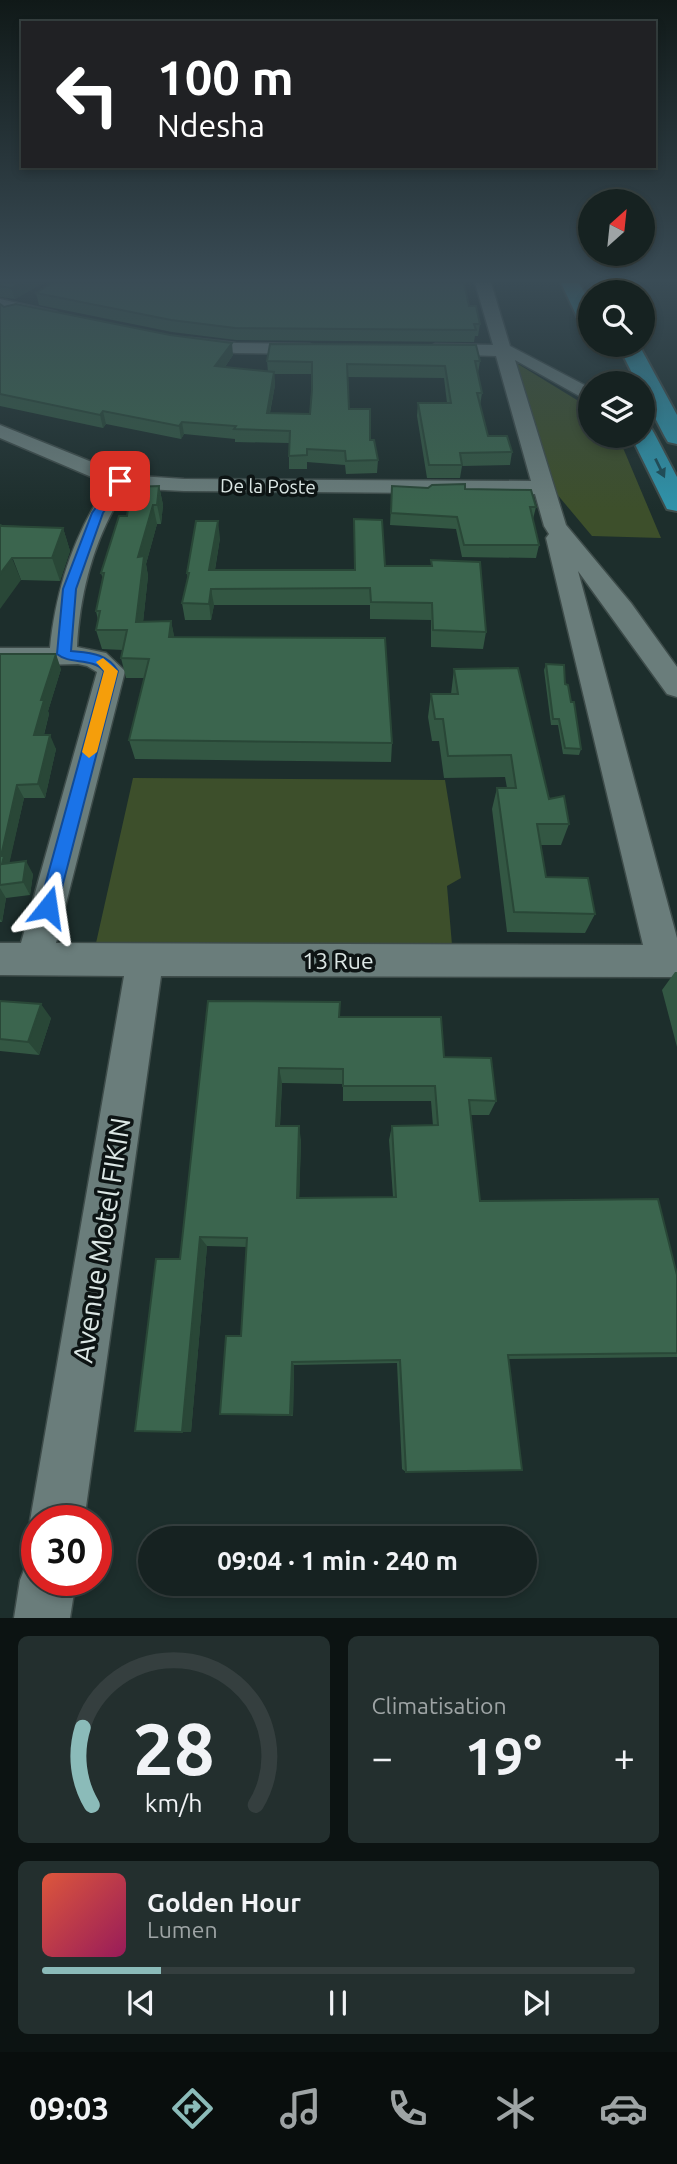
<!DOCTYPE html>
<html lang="fr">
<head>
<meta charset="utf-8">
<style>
	:root { --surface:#162221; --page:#232f2e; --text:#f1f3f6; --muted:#9ea4a5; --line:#353f3f; --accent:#8bbbb9 }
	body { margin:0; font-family:Ubuntu,sans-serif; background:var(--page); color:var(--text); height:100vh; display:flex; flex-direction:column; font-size:26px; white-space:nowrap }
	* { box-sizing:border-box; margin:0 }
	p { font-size:23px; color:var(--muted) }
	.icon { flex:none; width:38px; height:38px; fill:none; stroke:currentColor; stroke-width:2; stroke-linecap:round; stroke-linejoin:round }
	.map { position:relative; height:1618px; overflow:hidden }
	.details { display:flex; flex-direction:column; gap:18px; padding:18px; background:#0c1312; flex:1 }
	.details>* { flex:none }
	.hud { position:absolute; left:21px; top:21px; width:635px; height:147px; border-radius:0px; box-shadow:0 4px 10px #0003,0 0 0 2px var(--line); background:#202124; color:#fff; overflow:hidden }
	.needle { width:46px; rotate:27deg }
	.tools { position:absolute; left:578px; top:189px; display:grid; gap:14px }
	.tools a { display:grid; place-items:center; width:77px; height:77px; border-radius:50%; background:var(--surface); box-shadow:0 4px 10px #0003,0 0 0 2px var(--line); font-size:35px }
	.speed { position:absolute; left:21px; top:1505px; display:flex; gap:14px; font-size:35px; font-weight:700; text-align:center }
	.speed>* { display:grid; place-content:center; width:91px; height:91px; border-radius:50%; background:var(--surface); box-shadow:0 4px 10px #0003,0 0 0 2px var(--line); line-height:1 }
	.speed .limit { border:10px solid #d22; background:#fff; color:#111 }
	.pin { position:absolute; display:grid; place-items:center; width:60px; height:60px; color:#fff; margin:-30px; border-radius:14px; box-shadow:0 4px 10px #0006 }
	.me { position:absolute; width:77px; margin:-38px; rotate:15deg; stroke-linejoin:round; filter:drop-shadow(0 0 5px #0008) }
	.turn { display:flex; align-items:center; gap:24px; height:147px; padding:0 21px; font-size:32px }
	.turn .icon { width:91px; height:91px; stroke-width:2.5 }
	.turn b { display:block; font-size:49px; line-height:60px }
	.big { font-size:52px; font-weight:600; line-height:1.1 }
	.details .widget { flex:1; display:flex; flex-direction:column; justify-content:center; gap:10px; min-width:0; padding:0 24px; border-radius:10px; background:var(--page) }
	.details .dial { align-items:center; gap:0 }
	.dial svg { height:182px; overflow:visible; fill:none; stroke:var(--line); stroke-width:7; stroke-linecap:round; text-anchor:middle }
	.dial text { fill:var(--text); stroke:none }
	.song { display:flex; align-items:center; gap:21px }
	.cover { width:84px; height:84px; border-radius:10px; background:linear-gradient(135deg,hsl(10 70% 55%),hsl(330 70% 35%)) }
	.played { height:7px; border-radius:4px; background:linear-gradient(90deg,var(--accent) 20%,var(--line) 20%) }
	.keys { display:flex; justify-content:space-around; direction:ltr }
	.heat { display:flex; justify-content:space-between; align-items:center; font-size:38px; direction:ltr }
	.details .tiles { flex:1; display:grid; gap:18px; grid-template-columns:1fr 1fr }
	.widget:last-child { grid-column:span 2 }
	.trip { position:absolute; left:138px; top:1526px; width:399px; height:70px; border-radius:35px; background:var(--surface); box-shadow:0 4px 10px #0003,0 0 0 2px var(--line); font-weight:600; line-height:70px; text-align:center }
	.tab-bar { display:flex; height:112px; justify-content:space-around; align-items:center; background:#090e0d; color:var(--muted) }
	.tab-bar .icon { width:49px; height:49px }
	.tab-bar .selected { color:var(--accent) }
	.tab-bar b { font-size:32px; color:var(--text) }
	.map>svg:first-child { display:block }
	.green { fill:#3d4f2b }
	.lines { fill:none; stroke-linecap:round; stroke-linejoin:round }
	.minor-casing { stroke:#3e4c4a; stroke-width:3 }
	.highway-casing { stroke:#3e4c4a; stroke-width:4 }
	.minor { fill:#6a7d7b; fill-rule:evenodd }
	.highway { fill:#2f93aa; fill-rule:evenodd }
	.wall { fill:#335743; fill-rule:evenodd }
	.shaded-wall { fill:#294737 }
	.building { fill:#3b654e; stroke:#294737; stroke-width:2; fill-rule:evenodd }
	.oneway { fill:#1c4d58 }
	.route { fill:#1a73e8; stroke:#114b97; stroke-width:2 }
	.slow { fill:#f59e0b }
	.labels { text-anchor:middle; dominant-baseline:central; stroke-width:7; stroke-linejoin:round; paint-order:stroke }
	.far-street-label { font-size:19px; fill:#dce7e5; stroke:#0d1414 }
	.street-label { font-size:23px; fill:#dce7e5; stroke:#0d1414 }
	.near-street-label { font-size:28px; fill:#dce7e5; stroke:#0d1414 }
</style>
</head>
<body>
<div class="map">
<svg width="677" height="1618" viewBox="0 0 677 1618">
	<rect width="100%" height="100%" fill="#1d2e2c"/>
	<path class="green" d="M510,364H518L590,408V436H618L661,538L592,536L556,493Z
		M133,778L445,780L461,878L447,886L452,945L96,943Z"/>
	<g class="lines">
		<g class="minor-casing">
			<path id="minor" d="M475,283H491L510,346L590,388V402L515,360L566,525L631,603L677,667V697L667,694L578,571L677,938V977L161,976L84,1521H37V1537L30,1521L124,976L0,975V943H21L97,672L87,666L78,664L0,666V648H50C56,588 74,534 108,484L0,438V425L124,475L184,479L531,481L496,356L435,354L426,349L435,344L493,345ZM126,488L184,491L535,494L544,526L549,534L546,538L643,945L56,943L125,671L106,653L77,647C80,590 95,536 126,488Z
				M0,299L57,312L59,315L51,320L0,309Z
				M191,338L236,343L310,344L319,349L310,354L236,353L185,347L182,343L185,339Z
				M37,1557V1580H76L70,1618H14L20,1580L28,1560Z"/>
		</g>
		<g class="highway-casing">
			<path id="highway" d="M561,283H579L590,303V329L580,323Z
				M618,345H639L677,415V444L668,442L665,437L642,393V383H637Z
				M642,426L651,428L654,433L677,477V511L667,509L664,503L631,436H642Z"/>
		</g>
		<use href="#minor" class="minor"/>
		<use href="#highway" class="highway"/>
	</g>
	<path class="wall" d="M0,283H43L15,299L0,297Z
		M36,293L469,306L480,324L478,336H475L474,342L236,340L172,332L39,305Z
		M0,304L4,307L233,355L225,367L268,372L267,361H480L478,373L482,393L480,406L488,436L512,452L510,465L462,466L460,478H427L417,416L418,403H447L444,378L348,377L349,409L370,440L378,460L377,473L346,474L345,465L307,462V469H289V443L235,442V439L184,434L181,439L106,424L103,428L0,406ZM274,374H312L310,414L270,413L275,385Z
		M159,486L163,505L161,524H157L146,564L148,576L143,622L171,621L174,637L392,743L391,762L135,759L129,740L144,678H126L121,658L123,650L102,649L96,630L98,620L96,611L103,579L101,573L127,516Z
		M392,486L536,507L533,519H532L539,545L536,558L462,557L456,529L390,525Z
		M0,525L63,528L70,551L60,581L21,580Z
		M220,538L215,570H354L385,566H431V560L486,632L483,649L431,647V620L370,619V605H214L211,620H185L182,603L188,579L187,573Z
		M0,654L61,669L48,711L49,714L44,735L56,749L45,798H24L9,863L33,874L30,895L6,898L2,922H0Z
		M546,664L565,684L571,702L581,749L579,755L563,754L558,725H551L544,670Z
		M454,669L569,824L561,845H541L546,877L595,914L585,933L507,932L492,809L497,788H507L505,777L444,778L439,741H432L428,717L431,694H451Z
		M675,972H677V1047L662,990Z
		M0,1001L51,1018L39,1055L0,1051Z
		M208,1001L339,1017L444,1057L496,1101L489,1115H470L480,1201L677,1275V1357L509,1359L406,1472L402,1469L397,1363L294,1365L293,1416L220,1414L241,1336L247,1247L207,1246L191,1432L180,1259ZM282,1083L343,1084V1101H431L433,1126H392L389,1140L393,1197L299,1198L301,1140L280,1126Z"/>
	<path class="shaded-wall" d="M20,283H43L15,299L11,288Z
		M232,343L233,355L217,378L215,366Z
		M274,372L275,385L267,426V413Z
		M103,411L106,424L103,428L100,415Z
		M182,422L184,434L181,439L179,426Z
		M159,486L163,505L161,524L157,505Z
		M153,505L157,524L146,564L148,576L141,641L136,622L138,557Z
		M218,521L220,538L212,587L209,570Z
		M63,528L70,551L60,581L52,558Z
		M12,558L21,580L0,609V574Z
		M211,589L214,605L211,620L209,604Z
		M171,621L175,640L169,637Z
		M56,654L61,669L48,711L49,714L40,749L34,735L41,700Z
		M50,735L56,749L45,798L38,784Z
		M17,785L24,798L9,865L2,864L1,856Z
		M26,861L33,874L30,895L23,882Z
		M0,888L6,898L2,922L0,919Z
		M41,1004L51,1018L39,1055L28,1042Z
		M279,1068L282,1083L279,1139L276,1126Z
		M299,1126L301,1140L299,1209L297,1198Z
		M200,1237L207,1246L191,1432H182Z
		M292,1362L294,1365L293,1416L290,1415Z"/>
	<path class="building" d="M0,283H20L11,288L0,286Z
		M52,283H464L469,306H476L480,324H474L476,330L235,328L171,320L36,293Z
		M0,304L4,307L16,304L170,335L232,343L215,366L274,372L267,413L310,414L312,390V362L267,361L270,344L476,345L480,361H475L482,393H477L488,436H507L512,452L460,453L462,465H429L418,403H451L445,366L347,364L349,409H370V440H374L378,460L346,461L345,451L307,449V455L289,456L290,431L234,429L236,426L182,422L179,426L103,411L100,415L0,394Z
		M465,484V489L531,490L536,507H530L539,545H464L457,517L391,513L392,486L428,488L432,485Z
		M159,486L157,505H153L138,557L144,556L136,622L171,621L169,637L385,638L392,743L129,740L149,659L121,658L127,630H96L100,611H96L104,573H101L119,516H127L131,487Z
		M354,519L382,520L385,566H432L431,560L480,562L486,632L433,630L432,603L371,602L370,588L211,589L209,604L182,603L189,573H187L196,521H218L209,570H355Z
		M0,525L2,526L63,528L52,558H12L0,574Z
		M0,654H56L41,700H44L34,735H50L38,784L17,785L1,856H4L2,864L26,861L23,882L0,885Z
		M546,664L564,665L565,684L568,685L571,702H574L581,749L565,748L559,719H553Z
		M518,668L549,799L564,796L569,824H537L546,877L588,878L595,914L514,912L497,788H516L511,755L448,756L443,719H435L431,694H458L454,669Z
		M0,1001L41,1004L28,1042L0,1039Z
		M208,1001L340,1002L339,1017H441L444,1057L491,1058L496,1101L469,1100L480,1201L658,1199L677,1275V1353L508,1355L522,1470L406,1472L400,1360L292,1362L290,1415L220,1414L226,1336H241L247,1238L200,1237L182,1432L135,1431L156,1259H180ZM279,1068L343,1069V1086H435L438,1125L392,1126L396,1197L297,1198L299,1126H276Z"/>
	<defs><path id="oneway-solid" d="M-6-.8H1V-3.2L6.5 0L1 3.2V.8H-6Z" transform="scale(1.75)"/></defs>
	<use class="oneway" href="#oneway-solid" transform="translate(660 468) rotate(64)"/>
	<linearGradient id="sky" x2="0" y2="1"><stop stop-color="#101918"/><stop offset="0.55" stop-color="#3a4c56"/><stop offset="1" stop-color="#3a4c56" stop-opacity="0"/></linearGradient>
	<rect width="677" height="510" fill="url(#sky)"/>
	<path class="route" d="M116,479L125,481L103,513L76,589L71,651C90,653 107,653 118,671L57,907L48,914L39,907L104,671C92,657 70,665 57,654L63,589L92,513Z"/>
	<path class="slow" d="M103,658L118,671L97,752L89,758L82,752L104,671L96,662Z"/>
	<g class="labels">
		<g class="far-street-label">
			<text transform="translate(268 486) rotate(1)">De la Poste</text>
		</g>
		<g class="street-label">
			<text x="338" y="960">13 Rue</text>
		</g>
		<g class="near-street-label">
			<text transform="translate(101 1240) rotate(-81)">Avenue Motel FIKIN</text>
		</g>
	</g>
</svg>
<div class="tools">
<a><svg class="needle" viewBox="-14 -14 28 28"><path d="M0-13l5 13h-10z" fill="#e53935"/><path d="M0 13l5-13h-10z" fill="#9ea4a5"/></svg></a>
<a><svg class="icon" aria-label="search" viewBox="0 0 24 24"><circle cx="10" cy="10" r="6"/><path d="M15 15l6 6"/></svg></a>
<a><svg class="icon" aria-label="layers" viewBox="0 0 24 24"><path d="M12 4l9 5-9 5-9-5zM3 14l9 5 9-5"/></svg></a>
</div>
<div class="speed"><div class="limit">30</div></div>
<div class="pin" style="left:120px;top:481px;background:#d93025"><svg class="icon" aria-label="arrive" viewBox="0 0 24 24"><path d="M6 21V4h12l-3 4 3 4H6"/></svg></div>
<svg class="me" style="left:48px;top:907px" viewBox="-20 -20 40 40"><path d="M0-17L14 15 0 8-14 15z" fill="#1a73e8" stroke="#fff" stroke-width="4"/></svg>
<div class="trip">09:04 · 1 min · 240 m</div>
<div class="hud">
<div class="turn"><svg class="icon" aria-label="left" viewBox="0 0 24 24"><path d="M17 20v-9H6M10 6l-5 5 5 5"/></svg><div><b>100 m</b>Ndesha</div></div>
</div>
</div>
<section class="details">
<div class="tiles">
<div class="widget dial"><svg viewBox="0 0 100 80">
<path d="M14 69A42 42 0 1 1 86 69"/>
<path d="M14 69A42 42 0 0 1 10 35" stroke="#8bbbb9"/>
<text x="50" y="56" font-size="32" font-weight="700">28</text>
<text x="50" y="72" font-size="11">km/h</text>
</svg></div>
<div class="widget"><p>Climatisation</p>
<div class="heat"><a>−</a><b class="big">19°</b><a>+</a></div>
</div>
<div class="widget">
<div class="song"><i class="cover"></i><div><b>Golden Hour</b><p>Lumen</p></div></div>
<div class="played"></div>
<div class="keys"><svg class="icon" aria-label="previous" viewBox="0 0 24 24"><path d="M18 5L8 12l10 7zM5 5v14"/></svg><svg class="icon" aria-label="pause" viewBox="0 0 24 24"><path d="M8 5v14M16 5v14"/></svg><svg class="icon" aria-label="next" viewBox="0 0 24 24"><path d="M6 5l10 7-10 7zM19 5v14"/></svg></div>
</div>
</div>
</section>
<nav class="tab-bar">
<b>09:03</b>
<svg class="icon selected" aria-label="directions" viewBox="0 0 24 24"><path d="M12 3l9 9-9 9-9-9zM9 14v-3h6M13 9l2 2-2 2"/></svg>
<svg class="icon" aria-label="music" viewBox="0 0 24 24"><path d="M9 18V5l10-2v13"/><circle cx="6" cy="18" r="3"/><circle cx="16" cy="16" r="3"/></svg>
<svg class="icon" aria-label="phone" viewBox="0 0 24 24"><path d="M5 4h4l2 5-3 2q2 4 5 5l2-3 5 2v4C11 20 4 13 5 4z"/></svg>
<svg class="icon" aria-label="climate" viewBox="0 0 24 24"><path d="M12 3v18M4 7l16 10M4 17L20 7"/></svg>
<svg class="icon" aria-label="car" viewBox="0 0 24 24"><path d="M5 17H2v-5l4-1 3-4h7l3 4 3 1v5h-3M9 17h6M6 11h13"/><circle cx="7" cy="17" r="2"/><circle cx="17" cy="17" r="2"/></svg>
</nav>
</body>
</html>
